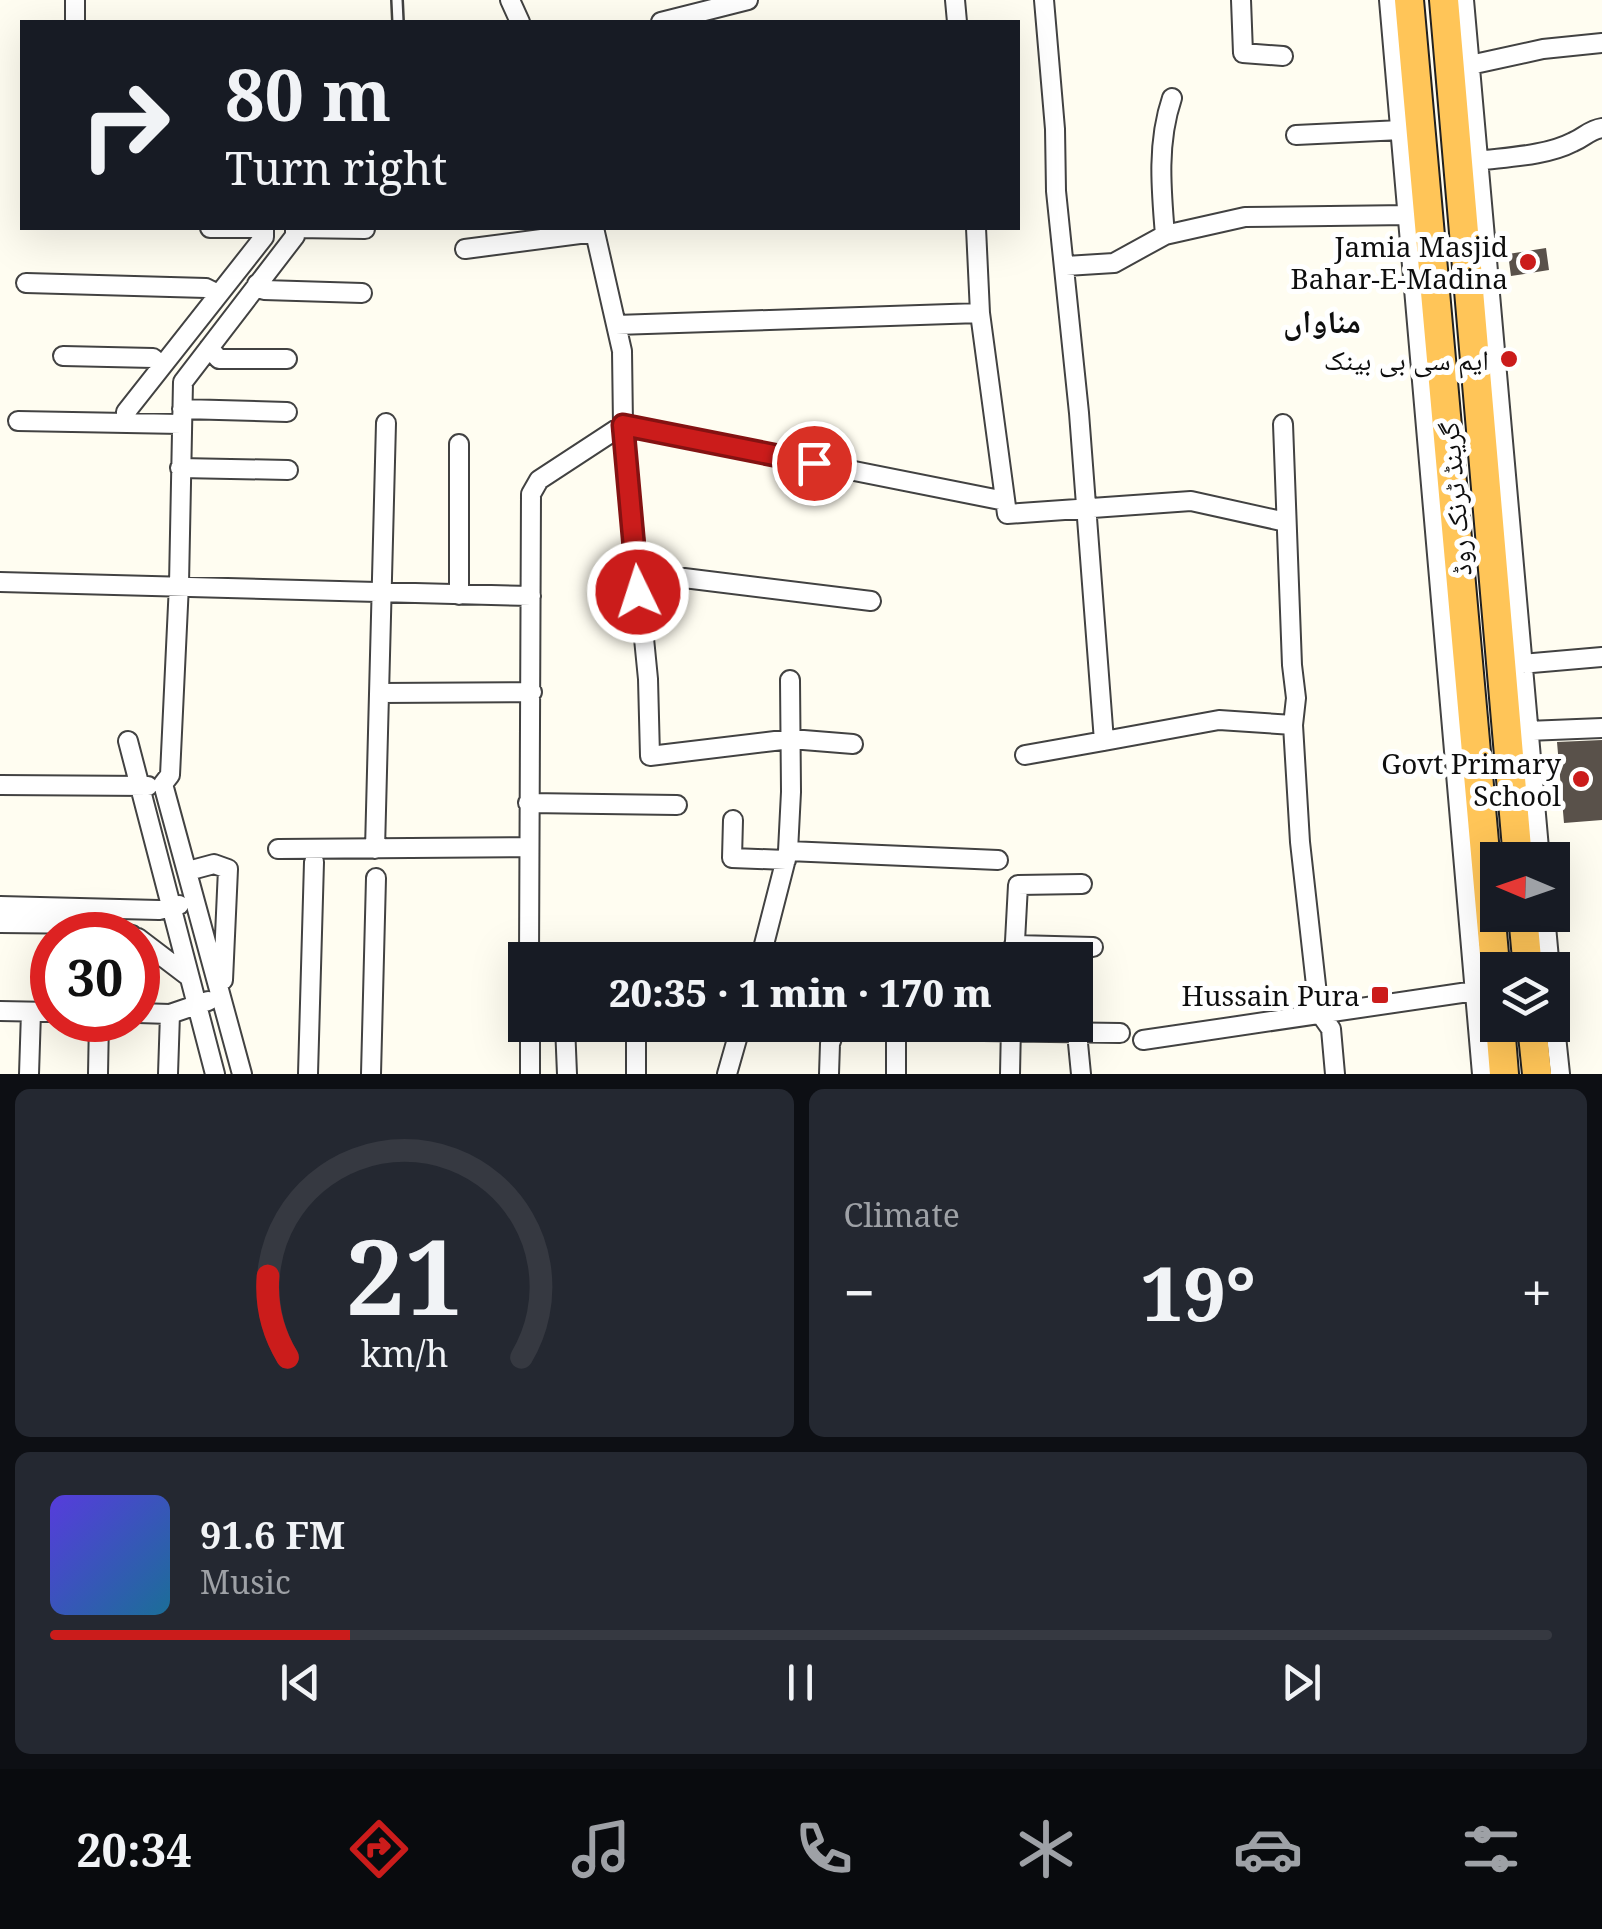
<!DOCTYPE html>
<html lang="en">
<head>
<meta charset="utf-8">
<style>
	:root { --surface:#171b24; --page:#242831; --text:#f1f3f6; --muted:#9ea1a6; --line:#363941; --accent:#cb1c1b }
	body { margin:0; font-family:"Noto Serif","Noto Naskh Arabic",serif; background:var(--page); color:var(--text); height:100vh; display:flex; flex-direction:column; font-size:38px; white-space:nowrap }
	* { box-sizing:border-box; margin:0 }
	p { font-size:32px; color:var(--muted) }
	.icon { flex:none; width:55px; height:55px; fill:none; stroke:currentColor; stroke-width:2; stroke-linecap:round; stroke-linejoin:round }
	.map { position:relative; height:1074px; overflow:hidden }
	.drawer { display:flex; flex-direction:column; gap:15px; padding:15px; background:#0d0f14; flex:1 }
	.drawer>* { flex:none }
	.top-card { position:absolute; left:20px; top:20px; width:1000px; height:210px; border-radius:0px; box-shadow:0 10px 40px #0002; background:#171b24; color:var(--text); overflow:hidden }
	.needle { width:65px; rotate:272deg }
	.fabs { position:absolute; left:1480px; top:842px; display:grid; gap:20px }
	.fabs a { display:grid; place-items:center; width:90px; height:90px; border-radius:0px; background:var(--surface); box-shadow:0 10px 40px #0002; font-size:50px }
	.speed { position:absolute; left:30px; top:912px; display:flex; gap:20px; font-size:50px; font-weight:700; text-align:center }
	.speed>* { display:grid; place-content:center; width:130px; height:130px; border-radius:50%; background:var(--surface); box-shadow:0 10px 40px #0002; line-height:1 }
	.speed .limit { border:15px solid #d22; background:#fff; color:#111 }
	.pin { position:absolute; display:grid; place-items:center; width:85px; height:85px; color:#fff; margin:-42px; border:5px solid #fff; border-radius:50%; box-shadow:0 2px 10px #0007 }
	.me { position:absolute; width:110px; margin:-55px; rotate:356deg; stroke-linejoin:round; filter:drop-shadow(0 0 8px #0008) }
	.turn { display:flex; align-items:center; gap:35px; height:210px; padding:0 40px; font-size:45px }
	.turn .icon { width:130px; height:130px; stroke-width:2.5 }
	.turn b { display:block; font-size:70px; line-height:85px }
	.big { font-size:75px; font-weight:800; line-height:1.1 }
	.drawer .widget { flex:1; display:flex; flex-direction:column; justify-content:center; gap:15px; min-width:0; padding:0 35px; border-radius:15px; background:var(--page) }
	.drawer .dial { align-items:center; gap:0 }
	.dial svg { height:260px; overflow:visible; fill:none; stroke:var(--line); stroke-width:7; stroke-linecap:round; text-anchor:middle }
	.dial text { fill:var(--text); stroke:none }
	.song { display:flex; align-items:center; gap:30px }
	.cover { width:120px; height:120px; border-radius:15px; background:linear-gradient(135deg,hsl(250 70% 55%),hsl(200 70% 35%)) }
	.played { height:10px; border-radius:5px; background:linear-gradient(90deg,var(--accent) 20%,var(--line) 20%) }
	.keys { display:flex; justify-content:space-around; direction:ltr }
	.heat { display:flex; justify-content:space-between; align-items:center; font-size:55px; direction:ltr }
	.drawer .tiles { flex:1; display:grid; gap:15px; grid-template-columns:1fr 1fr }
	.widget:last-child { grid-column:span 2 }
	.trip { position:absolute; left:508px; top:942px; width:585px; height:100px; border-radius:0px; background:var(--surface); box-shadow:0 10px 40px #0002; font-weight:800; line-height:100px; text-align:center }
	.tab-bar { display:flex; height:160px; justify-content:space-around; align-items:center; background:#090b0e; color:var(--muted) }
	.tab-bar .icon { width:70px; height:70px }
	.tab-bar .current { color:var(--accent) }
	.tab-bar b { font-size:45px; color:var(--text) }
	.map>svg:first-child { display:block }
	.building { fill:#59514a }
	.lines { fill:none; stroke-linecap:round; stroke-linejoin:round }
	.service-casing { stroke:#424242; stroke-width:14 }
	.minor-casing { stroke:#424242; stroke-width:22 }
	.trunk-casing { stroke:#202020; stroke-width:32 }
	.service { stroke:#fff; stroke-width:9 }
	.minor { stroke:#fff; stroke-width:18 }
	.trunk { stroke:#ffc558; stroke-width:28 }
	.route-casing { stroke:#841212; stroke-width:25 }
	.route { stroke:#cb1c1b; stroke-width:18 }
	.poi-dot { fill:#cb1c1b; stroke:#fff; stroke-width:4 }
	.labels { text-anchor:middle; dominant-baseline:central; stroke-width:10; stroke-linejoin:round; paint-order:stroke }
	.poi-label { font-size:28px; fill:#0f0f0f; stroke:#fff; text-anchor:end }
	.street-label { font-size:28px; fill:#0f0f0f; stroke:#fff }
	.quarter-label { font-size:32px; font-weight:bold; fill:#0f0f0f; stroke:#fff }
</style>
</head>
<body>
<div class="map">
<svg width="1602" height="1074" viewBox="0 0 1602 1074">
	<rect width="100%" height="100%" fill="#fffdf1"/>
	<path class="building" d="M1546,248L1549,270L1511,276L1508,254Z
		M1602,740V820L1564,823L1557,742Z"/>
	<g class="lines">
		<g class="service-casing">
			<path id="service" d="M397,0L398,22"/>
		</g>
		<g class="minor-casing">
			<path id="minor" d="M75,0V22
				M510,0L520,22
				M955,0L957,22
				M1044,0L1055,129L1056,191L1079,413L1104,741L1219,720L1293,725L1296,698L1292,665L1283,424
				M1241,0L1243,53L1283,56
				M1389,0L1482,1074
				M1464,0L1540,860
				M661,22L748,0
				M1470,65L1543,49L1602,43
				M1296,135L1401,130
				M1477,161C1507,157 1546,156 1573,142C1585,137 1589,130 1602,128
				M594,228L622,351L623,425L648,679L650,756L791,739L853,744
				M976,228L980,313L1007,514L1191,501L1286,522
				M1165,235C1161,188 1157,142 1172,98
				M465,249L595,232
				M1066,266L1114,263L1165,235L1245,217L1409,215
				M26,283L206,288L218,294
				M257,284L264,290L362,293
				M616,325L980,313
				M209,348L219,359H287
				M63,356L153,358L161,365
				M182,409L287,412
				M18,421L181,424
				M128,422L126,412L264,237V228H210
				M180,468L288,470
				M637,577L684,578L871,601
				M0,582L531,596
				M459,595V444
				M1522,664L1602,657
				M380,693L532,692
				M1293,725L1300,842L1319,1012L1331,1029L1335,1074
				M1527,731L1602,728
				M128,741L215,1074
				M1025,755L1104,741
				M0,785L148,786
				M528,803L677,805
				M733,820L732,858L786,860
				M278,849L528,847
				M375,849L386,423
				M788,851L998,860
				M188,871L214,864L228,869L223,980
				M0,906L159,910L179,905
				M1545,915L1550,970
				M0,923L96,924L132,935
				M138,938L188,976
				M1014,945L1093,947
				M529,960L531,494L539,480L623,425L1005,501
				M760,960L788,851L791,792L790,680
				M1014,960L1018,885L1082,884
				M1552,998L1560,1074
				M0,1011L52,1012
				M138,1013L170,1014L208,1001
				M530,1025V1074
				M565,1025L567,1074
				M1077,1033L1081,1074
				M1143,1040L1475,991
				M29,1074L31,1012
				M98,1074L99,1020
				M168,1074L170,1014
				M242,1074L163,784L170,775L179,584L183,382L295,236V228L365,229
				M308,1074L314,862
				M371,1074L376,878
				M636,1074V1025
				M727,1074L741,1025
				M829,1074L830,1044L834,1032L844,1029L1120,1033
				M896,1074V1029
				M1010,1074L1011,1025"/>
		</g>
		<g class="trunk-casing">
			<path id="trunk" d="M1409,0L1498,999
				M1444,0L1518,860
				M1523,915L1528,970
				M1500,1025L1504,1074
				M1532,1025L1537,1074"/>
		</g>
		<use href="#service" class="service"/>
		<use href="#minor" class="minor"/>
		<use href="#trunk" class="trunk"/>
	</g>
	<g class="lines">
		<g class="route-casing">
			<path id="route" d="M638,592L623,425L814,463"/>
		</g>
		<use href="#route" class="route"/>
	</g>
	<g class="poi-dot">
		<circle cx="1528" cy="262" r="10"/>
		<circle cx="1509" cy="359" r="10"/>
		<circle cx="1581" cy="779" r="10"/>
		<rect x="1370" y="985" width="20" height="20" rx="5"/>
	</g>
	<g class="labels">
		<g class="poi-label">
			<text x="1508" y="246">Jamia Masjid<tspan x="1508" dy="32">Bahar-E-Madina</tspan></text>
			<text x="1489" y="359">ایم سی بی بینک</text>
			<text x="1561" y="763">Govt Primary<tspan x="1561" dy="32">School</tspan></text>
			<text x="1360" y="995">Hussain Pura</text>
		</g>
		<g class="street-label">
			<text transform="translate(1454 499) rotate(-95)">گرینڈ ٹرنک روڈ</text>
		</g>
		<g class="quarter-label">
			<text x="1322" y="320">مناواں</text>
		</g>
	</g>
</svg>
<div class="fabs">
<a><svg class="needle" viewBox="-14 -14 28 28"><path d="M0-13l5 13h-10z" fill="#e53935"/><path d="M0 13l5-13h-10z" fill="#9ea1a6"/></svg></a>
<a><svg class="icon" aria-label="layers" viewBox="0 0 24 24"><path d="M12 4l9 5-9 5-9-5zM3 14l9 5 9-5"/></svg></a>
</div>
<div class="speed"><div class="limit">30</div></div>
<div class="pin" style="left:814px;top:463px;background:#d93025"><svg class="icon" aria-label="arrive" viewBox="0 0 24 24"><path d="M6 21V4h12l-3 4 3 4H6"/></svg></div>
<svg class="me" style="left:638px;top:592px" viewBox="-20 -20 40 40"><circle r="17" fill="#cb1c1b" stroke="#fff" stroke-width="3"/><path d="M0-11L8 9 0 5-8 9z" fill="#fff"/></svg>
<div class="trip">20:35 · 1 min · 170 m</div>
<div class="top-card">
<div class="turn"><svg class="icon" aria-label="right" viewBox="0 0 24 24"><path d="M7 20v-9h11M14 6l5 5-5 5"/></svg><div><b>80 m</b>Turn right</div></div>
</div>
</div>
<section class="drawer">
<div class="tiles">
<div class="widget dial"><svg viewBox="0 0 100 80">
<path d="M14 69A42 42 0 1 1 86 69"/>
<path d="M14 69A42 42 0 0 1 8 44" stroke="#cb1c1b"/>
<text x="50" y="56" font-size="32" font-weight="700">21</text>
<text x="50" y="72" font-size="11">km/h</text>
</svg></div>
<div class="widget"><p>Climate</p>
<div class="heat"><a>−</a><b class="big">19°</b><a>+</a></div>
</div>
<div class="widget">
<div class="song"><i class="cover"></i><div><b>91.6 FM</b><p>Music</p></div></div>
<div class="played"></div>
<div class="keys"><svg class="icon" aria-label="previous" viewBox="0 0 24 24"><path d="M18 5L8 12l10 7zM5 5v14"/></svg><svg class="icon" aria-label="pause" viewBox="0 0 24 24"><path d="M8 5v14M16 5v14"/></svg><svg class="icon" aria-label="next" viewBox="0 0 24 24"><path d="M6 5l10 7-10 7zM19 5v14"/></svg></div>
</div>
</div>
</section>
<nav class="tab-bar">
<b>20:34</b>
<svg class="icon current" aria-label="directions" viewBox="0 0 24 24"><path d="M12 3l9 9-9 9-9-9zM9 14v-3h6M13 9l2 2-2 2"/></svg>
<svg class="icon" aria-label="music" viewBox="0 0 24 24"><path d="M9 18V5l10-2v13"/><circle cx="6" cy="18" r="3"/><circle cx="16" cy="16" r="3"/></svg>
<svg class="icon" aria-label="phone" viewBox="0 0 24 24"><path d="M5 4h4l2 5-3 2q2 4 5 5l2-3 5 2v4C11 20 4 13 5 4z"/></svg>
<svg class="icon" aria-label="climate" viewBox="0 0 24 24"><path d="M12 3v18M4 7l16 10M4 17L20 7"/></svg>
<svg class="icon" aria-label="car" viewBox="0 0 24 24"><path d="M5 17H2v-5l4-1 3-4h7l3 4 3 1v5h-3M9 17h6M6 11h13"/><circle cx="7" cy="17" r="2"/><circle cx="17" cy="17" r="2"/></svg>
<svg class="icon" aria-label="filters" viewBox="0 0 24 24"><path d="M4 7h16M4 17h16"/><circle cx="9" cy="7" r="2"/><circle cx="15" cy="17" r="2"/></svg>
</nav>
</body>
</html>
